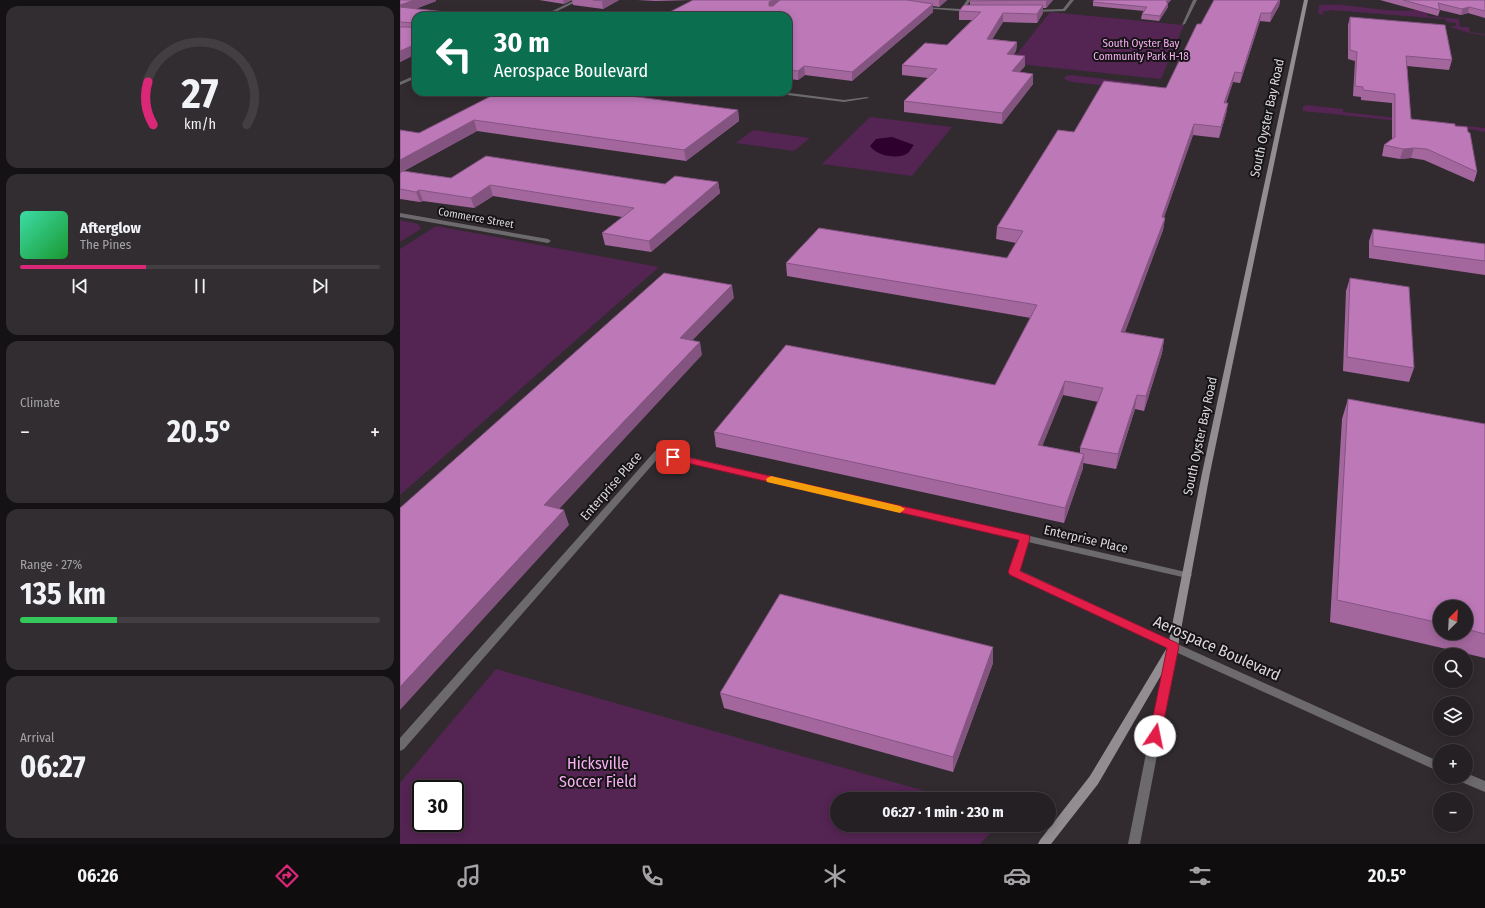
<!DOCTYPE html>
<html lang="en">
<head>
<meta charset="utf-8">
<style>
	:root { --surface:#252024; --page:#312d31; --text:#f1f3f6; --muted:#a3a3a6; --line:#423e41; --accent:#db2777 }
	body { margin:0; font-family:"Fira Sans Condensed",sans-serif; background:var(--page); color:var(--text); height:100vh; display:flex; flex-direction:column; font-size:15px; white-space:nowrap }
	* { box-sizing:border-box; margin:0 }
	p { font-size:13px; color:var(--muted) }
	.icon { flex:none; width:22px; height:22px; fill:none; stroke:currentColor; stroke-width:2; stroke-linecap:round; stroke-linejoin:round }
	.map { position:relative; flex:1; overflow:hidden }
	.details { display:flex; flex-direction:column; gap:6px; padding:6px; background:#141214; width:400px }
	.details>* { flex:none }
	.banner { position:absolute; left:12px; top:12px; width:380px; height:84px; border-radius:12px; box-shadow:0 2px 10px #0003,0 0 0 1px var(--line); background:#0b6e4f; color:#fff; overflow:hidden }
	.needle { width:26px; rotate:24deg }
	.controls { position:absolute; left:1033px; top:600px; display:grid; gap:8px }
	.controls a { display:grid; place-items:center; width:40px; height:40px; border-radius:50%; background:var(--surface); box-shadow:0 2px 10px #0003,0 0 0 1px var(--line); font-size:20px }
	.speed { position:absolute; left:12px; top:780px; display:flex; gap:8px; font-size:20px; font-weight:700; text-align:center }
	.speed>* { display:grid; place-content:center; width:52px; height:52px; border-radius:50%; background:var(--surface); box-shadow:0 2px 10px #0003,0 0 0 1px var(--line); line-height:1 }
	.speed .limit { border:2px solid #111; border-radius:6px; background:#fff; color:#111 }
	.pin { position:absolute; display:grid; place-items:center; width:34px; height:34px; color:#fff; margin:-17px; border-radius:8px; box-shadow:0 2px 6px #0006 }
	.me { position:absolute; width:44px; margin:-22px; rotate:11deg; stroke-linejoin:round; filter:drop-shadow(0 0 3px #0008) }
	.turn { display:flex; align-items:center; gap:14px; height:84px; padding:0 16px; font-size:18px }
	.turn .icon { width:52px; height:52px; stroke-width:2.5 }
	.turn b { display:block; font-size:28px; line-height:34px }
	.big { font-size:30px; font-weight:700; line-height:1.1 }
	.details .tile { flex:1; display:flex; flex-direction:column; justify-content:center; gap:6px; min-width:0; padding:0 14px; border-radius:12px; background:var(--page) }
	.details .dial { align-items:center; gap:0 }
	.dial svg { height:104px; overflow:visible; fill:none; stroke:var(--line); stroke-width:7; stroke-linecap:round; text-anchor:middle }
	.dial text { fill:var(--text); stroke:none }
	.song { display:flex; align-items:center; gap:12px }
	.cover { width:48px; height:48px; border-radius:6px; background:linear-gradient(135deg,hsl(160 70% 55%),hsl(130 70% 35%)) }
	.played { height:4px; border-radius:2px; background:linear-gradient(90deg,var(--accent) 35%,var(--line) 35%) }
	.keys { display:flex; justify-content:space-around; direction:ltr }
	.heat { display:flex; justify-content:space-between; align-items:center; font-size:22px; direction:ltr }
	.charge { height:6px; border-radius:3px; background:linear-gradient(90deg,#34c759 27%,var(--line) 0) }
	.trip { position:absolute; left:430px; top:792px; width:226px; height:40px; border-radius:20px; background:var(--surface); box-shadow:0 2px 10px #0003,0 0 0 1px var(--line); font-weight:700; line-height:40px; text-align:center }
	.dock { display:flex; height:64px; justify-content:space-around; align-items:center; background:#0f0d0e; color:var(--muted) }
	.dock .icon { width:28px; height:28px }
	.dock .current { color:var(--accent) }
	.dock b { font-size:18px; color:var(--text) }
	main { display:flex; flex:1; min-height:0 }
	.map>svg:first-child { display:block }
	.green { fill:#542452; fill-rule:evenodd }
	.water { fill:#2e002d }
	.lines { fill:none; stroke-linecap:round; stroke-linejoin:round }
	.minor { fill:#6d6a6d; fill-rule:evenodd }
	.tertiary { fill:#6d6a6d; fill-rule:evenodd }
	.secondary { fill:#918d91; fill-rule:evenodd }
	.wall { fill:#a3679e; fill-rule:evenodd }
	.shaded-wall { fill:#845481 }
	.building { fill:#bd78b8; stroke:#845481 }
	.route { fill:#e11d48; stroke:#92132f }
	.slow { fill:#f59e0b }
	.labels { text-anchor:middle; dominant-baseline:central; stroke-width:4; stroke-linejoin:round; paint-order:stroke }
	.far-park-label { font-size:11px; fill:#f8aff3; stroke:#171417 }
	.far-street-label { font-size:11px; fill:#dad6d9; stroke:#171417 }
	.street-label { font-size:13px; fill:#dad6d9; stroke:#171417 }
	.near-street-label { font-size:16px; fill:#dad6d9; stroke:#171417 }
	.near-park-label { font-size:16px; fill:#f8aff3; stroke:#171417 }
</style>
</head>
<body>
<main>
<section class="details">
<div class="tile dial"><svg viewBox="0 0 100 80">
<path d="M14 69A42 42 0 1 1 86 69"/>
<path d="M14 69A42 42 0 0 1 10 36" stroke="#db2777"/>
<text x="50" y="56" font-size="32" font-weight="700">27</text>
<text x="50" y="72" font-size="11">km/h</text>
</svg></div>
<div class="tile">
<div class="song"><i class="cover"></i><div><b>Afterglow</b><p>The Pines</p></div></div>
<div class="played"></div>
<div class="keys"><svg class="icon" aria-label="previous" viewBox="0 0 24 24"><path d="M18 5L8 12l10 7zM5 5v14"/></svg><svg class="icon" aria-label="pause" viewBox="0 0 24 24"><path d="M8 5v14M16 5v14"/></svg><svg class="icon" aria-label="next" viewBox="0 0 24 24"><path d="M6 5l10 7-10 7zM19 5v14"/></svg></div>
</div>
<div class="tile"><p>Climate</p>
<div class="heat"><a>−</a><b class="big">20.5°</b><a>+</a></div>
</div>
<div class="tile"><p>Range · 27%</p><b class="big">135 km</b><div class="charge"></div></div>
<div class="tile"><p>Arrival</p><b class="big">06:27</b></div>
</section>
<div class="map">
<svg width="1085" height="844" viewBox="0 0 1085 844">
	<rect width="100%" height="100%" fill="#312b30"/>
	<path class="green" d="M919,5C951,1 998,18 1027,7L1028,16L1059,19L1060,27H1069L1070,32L1085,34V35C1072,34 1061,31 1049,26H1056V23L1047,22L1045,19L930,10L929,11H923V15L929,16L918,14Z
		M650,12L784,25L761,79L610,63Z
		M671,75L738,83L744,84L745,87L735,89L672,82L664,79L666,76Z
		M906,105L943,109V112L1085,128V132L1057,127L903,111V107Z
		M470,117L552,127L512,176L422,164Z
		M353,130L410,138L394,151L336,143Z
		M0,220L18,224L21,229L0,242Z
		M36,226L259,267L0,495V249Z
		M96,669L553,799H437V825H598L580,844H0V783ZM21,789H55V823H21Z"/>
	<path class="water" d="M492,137L514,145C512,147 510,151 508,153C498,160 477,156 470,146L476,139Z"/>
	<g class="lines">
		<path class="minor" d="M567,0H571L564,9L571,10V12L521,8L523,7L561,9Z
			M670,0H674L665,11L633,12L631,11L633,10L663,9Z
			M793,0H797L785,24L782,25Z
			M369,92H382L444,100L467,97L469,98L444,102L371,93Z
			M0,213L148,239L151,241L148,243L0,217Z
			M258,450L790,573L792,575L790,577L787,578L628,542L619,570L777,643L778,646L740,844H728L767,648L611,574L609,572L620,540L260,456L4,749L0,751V738L255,451Z"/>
		<path class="tertiary" d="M175,0H180L147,16H142Z
			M16,75V78L0,85V82Z
			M773,642L1040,762V772L769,649L768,646L769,643Z
			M1066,773L1085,781V792L1059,781L1057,777H1066Z"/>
		<path class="secondary" d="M904,0H908L810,473L778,646L698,784L651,844H638L640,840L690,776L768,646L802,473Z"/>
	</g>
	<path class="wall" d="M0,0L36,1L15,9L82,16H16V54L0,62Z
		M139,0H172L164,4Z
		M172,0H219L203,9L173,5Z
		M237,0H547L539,7L533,6V12L452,81L405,75L398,80L388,79V16L292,0L256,1Z
		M570,0H653L646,8H643V13L637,23L603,22L592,39L617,42L616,51L613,55L625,66L619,72L633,74V84L602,124L504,112V101L528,78L502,75V65L547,45L572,20H559V11L570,5Z
		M694,0H771L768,3V7L759,21L741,19L742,14L744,11L693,6V2Z
		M814,0H880L879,6L870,22L860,21L840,83L833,82L826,103H828L826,114L819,138L793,135L764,217L765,218L763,230L725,332L764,339L762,353L744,411L735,409L716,469L683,463V468L664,523L316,447L314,432L595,385L631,318L387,276L386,263L607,258L616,243L596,239L597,227L674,132L766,88ZM663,395L698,402L680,448V453L642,446Z
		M980,0H1085V18L1068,13L1061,15L1040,10L1038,16Z
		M950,17L1052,60L1049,70L1007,66L1011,119L1055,126L1077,172L1074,182L1024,160L1011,158L1000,159L982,156L984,145L992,139V103L961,100V97L953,96L955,61L948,59V25Z
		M180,94L338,110L339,121L286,161L77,131L4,171L51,178L265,184L318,182L320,193L251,252L205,245L202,233L222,217L93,196L74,208L23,201L20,202L0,199V130L19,133Z
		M973,229L1085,244V275L969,258V241Z
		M950,278L1014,368L1009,382L943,371L946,291Z
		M948,399L1085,424V658L930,622L942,419ZM1040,607H1066V633H1040Z
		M593,663L553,772L324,708L320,693Z"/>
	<path class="shaded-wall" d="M14,0H36V1L0,15V5Z
		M163,0H172L164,4Z
		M204,0H219L203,9L202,1Z
		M372,0H381L370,14L369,2Z
		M539,0H547L539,7Z
		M646,0H653L646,8Z
		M768,0H771L768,3V7L759,21L760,16L766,2Z
		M879,0H880L879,6L870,22L871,13Z
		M533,4V12L452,81V72Z
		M643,5V13L637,23V14Z
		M1069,7L1068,13L1061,15L1062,9Z
		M603,13V22L587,48V39Z
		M861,13L860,21L840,83L842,73Z
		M617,42L616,51L606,64L607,54Z
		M16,44V54L0,62V51Z
		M625,56V66L612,81V71Z
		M404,66L405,75L398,80V71Z
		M835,72L833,82L822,113L824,103Z
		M633,74V84L602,124V113Z
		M828,103L826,114L819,138L821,127Z
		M338,110L339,121L286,161L284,150Z
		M74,120L77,131L0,173V160Z
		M794,124L793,135L760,229L762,217Z
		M1014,148L1011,158L1000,159L1003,149Z
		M318,182L320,193L251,252L249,241Z
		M90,185L93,196L74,208L71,198Z
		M19,190L23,201L20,202L16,192Z
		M765,218L763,230L720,345L721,332Z
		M332,285L334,298L282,351L280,338Z
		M764,339L762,353L744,411L746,396Z
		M300,342L302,355L149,520L144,505Z
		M665,381L663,395L637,459L638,445Z
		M737,395L735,409L716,469L718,454Z
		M684,454L683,468L664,523L665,508Z
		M164,510L169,525L0,710V687Z
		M593,647V663L553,772V757Z"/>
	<path class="building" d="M0,0H14L0,5Z
		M193,0H204L202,1Z
		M293,0H372L369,2V6H373L380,0H507L533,4L452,72L404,66L398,71L388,70V16H262Z
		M570,0H646L570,1Z
		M694,0H768L766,2L768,3L760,16L742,14L747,7L693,2Z
		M814,0H879L871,13H861L842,73L835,72L824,103H828L821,127L794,124L762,217L765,218L721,332L764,339L746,396L737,395L718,454L680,448L703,388L665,381L638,445L684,454L665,508L314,432L386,345L595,385L637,305L386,263L419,228L607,258L623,231L597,227L658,130L674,132L704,81L766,88L797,24H801Z
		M1003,0H1085V11L1069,7L1062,9L1038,3L1040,10Z
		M564,5H643L637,14L603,13L587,39L617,42L607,54L625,56L612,71L633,74L602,113L504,101L537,69L502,65L525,43L547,45L581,12L559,11Z
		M0,7L82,16H16V44L0,51V27H14V23L0,22Z
		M165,14L182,16H161Z
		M950,17L1045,25L1052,60L1006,56L1011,119L1055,124V126L1067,127L1068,132L1070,133L1077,172L1027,149L1014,148L1003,149L984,145L995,137V94L963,90V87L955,86L957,52L950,50Z
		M99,92H165L180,94L184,92H199L338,110L284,150L74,120L0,160V130L19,133Z
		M86,156L265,184L275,176L318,182L249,241L202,233L234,208L90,185L71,198L19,190L16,192L0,189V173L3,171L51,178Z
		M973,229L1085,244V261L973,246Z
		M264,273L332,285L280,338L300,342L144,505L164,510L0,687V508Z
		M950,278L1009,287L1014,368L947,357Z
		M948,399L1085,424V634L1066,629V607H1040V623L937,600Z
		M380,594L593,647L553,757L320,693Z"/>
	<path class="route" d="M273,454L629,535L630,538L620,571L777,643L779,646L760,740L755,741L750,740L749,736L767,648L610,575L608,572L619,540L270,459V455Z"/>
	<path class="slow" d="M371,476L500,506L505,509L500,513L367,482L366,479Z"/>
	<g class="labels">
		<g class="far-park-label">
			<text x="741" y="43">South Oyster Bay<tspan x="741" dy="13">Community Park H-18</tspan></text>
		</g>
		<g class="far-street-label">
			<text transform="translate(76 218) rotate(10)">Commerce Street</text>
		</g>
		<g class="street-label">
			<text transform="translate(867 118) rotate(-78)">South Oyster Bay Road</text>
			<text transform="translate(800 436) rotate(-78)">South Oyster Bay Road</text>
			<text transform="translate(211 486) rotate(-49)">Enterprise Place</text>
			<text transform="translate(686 539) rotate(13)">Enterprise Place</text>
		</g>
		<g class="near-street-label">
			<text transform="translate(817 648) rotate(24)">Aerospace Boulevard</text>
		</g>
		<g class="near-park-label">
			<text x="198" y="763">Hicksville<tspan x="198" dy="18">Soccer Field</tspan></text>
		</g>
	</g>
</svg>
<div class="controls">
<a><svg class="needle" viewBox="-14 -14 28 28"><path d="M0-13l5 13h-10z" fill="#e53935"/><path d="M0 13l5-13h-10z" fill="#a3a3a6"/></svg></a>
<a><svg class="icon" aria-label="search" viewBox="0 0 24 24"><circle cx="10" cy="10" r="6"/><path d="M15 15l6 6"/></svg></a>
<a><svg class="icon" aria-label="layers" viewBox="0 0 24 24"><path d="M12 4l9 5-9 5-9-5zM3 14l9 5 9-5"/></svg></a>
<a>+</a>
<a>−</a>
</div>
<div class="speed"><div class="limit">30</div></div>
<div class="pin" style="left:273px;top:457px;background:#d93025"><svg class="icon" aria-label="arrive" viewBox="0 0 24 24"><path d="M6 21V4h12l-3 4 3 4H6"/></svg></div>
<svg class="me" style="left:755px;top:736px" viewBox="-20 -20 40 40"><circle r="19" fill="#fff"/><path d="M0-13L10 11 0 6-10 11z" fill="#e11d48"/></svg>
<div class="trip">06:27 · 1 min · 230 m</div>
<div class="banner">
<div class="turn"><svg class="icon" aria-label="left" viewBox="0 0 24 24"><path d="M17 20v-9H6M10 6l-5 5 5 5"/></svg><div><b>30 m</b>Aerospace Boulevard</div></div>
</div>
</div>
</main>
<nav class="dock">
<b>06:26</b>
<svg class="icon current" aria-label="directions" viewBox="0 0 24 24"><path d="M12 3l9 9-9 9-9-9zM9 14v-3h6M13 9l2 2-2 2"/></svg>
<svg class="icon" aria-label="music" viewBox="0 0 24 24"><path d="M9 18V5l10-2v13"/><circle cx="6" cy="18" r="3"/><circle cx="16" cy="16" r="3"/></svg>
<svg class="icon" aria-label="phone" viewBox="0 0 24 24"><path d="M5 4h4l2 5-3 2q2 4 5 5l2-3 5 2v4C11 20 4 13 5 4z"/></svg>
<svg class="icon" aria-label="climate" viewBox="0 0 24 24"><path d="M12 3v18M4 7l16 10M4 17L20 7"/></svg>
<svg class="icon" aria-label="car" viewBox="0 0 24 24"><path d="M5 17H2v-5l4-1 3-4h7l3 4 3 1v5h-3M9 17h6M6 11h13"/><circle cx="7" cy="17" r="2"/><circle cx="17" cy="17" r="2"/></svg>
<svg class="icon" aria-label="filters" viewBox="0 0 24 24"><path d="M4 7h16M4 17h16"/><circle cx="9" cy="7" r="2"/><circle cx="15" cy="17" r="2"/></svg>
<b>20.5°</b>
</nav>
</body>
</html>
